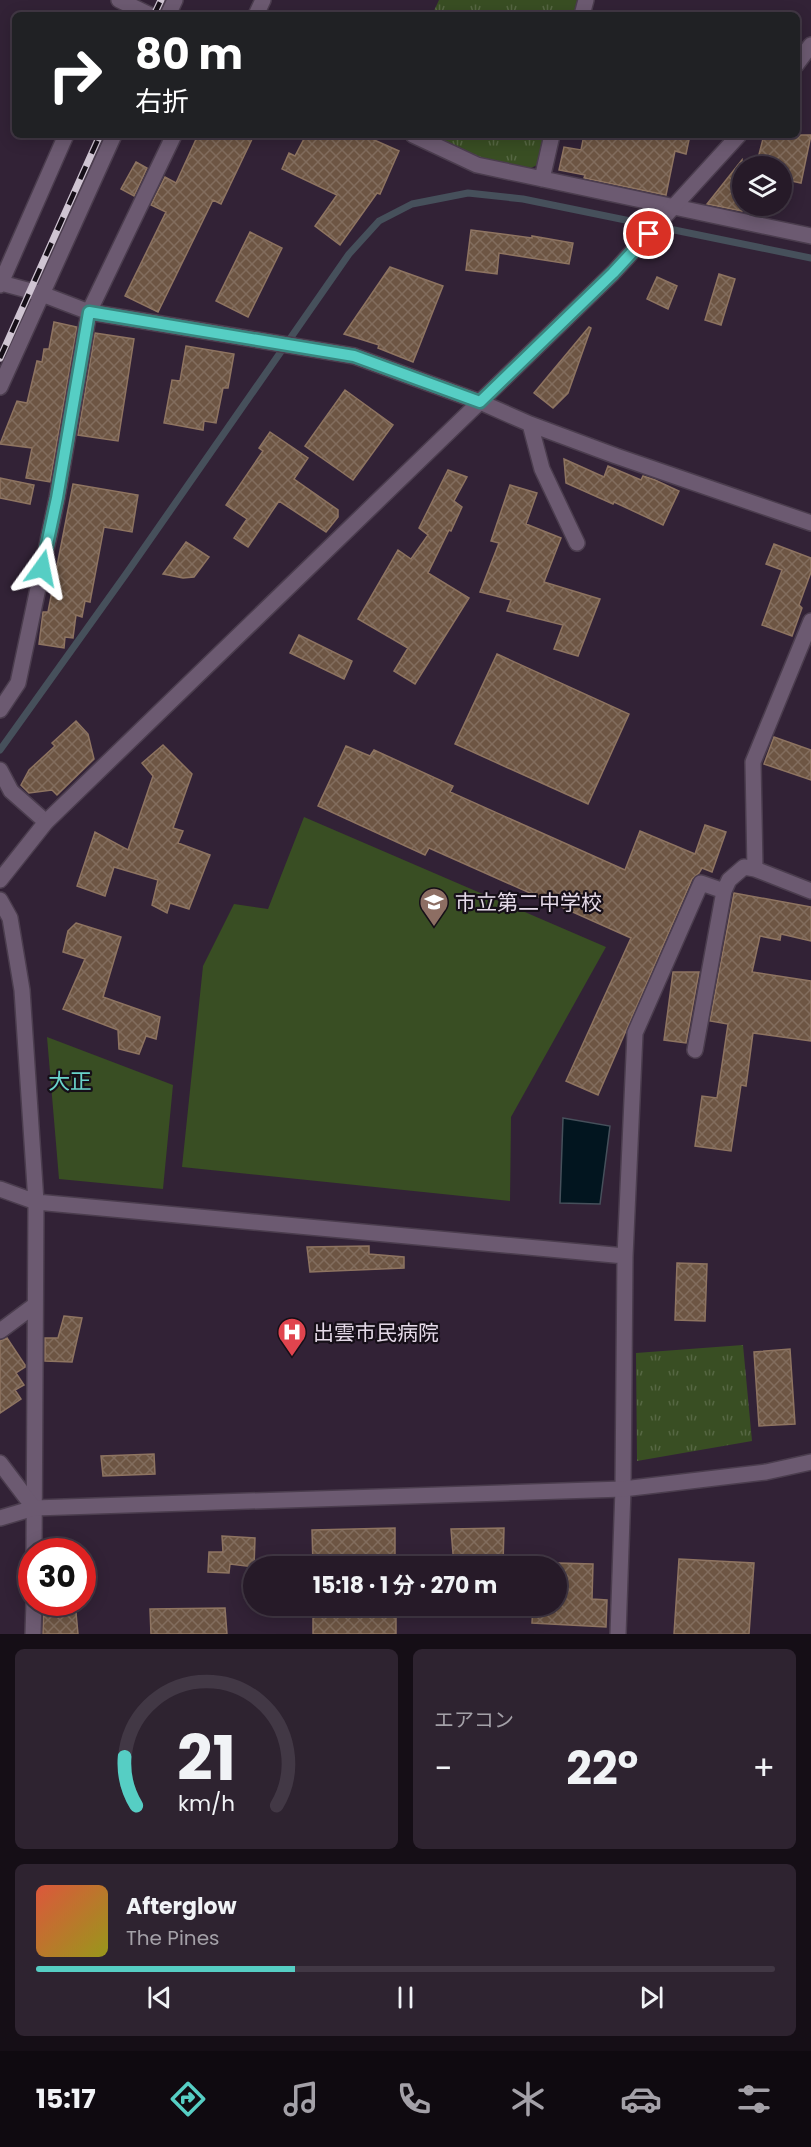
<!DOCTYPE html>
<html lang="ja">
<head>
<meta charset="utf-8">
<style>
	:root { --surface:#261a28; --page:#2e2330; --text:#f1f3f6; --muted:#a4a1a8; --line:#423845; --accent:#56cec4 }
	body { margin:0; font-family:Poppins,"Noto Sans JP",sans-serif; background:var(--page); color:var(--text); height:100vh; display:flex; flex-direction:column; font-size:22px; white-space:nowrap }
	* { box-sizing:border-box; margin:0 }
	p { font-size:20px; color:var(--muted) }
	.icon { flex:none; width:33px; height:33px; fill:none; stroke:currentColor; stroke-width:2; stroke-linecap:round; stroke-linejoin:round }
	.map { position:relative; height:1634px; overflow:hidden }
	.side { display:flex; flex-direction:column; gap:15px; padding:15px; background:#150e16; flex:1 }
	.side>* { flex:none }
	.guide { position:absolute; left:12px; top:12px; width:788px; height:126px; border-radius:9px; box-shadow:0 3px 15px #0003,0 0 0 2px var(--line); background:#202124; color:#fff; overflow:hidden }
	.buttons { position:absolute; left:732px; top:156px; display:grid; gap:12px }
	.buttons a { display:grid; place-items:center; width:60px; height:60px; border-radius:50%; background:var(--surface); box-shadow:0 3px 15px #0003,0 0 0 2px var(--line); font-size:30px }
	.speed { position:absolute; left:18px; top:1538px; display:flex; gap:12px; font-size:30px; font-weight:700; text-align:center }
	.speed>* { display:grid; place-content:center; width:78px; height:78px; border-radius:50%; background:var(--surface); box-shadow:0 3px 15px #0003,0 0 0 2px var(--line); line-height:1 }
	.speed .limit { border:9px solid #d22; background:#fff; color:#111 }
	.pin { position:absolute; display:grid; place-items:center; width:51px; height:51px; color:#fff; margin:-26px; border:3px solid #fff; border-radius:50%; box-shadow:0 2px 6px #0007 }
	.me { position:absolute; width:66px; margin:-33px; rotate:12deg; stroke-linejoin:round; filter:drop-shadow(0 0 4px #0008) }
	.turn { display:flex; align-items:center; gap:21px; height:126px; padding:0 24px; font-size:27px }
	.turn .icon { width:78px; height:78px; stroke-width:2.5 }
	.turn b { display:block; font-size:42px; line-height:51px }
	.big { font-size:45px; font-weight:700; line-height:1.1 }
	.side .widget { flex:1; display:flex; flex-direction:column; justify-content:center; gap:9px; min-width:0; padding:0 21px; border-radius:9px; background:var(--page) }
	.side .dial { align-items:center; gap:0 }
	.dial svg { height:156px; overflow:visible; fill:none; stroke:var(--line); stroke-width:7; stroke-linecap:round; text-anchor:middle }
	.dial text { fill:var(--text); stroke:none }
	.song { display:flex; align-items:center; gap:18px }
	.cover { width:72px; height:72px; border-radius:9px; background:linear-gradient(135deg,hsl(10 70% 55%),hsl(60 70% 35%)) }
	.played { height:6px; border-radius:3px; background:linear-gradient(90deg,var(--accent) 35%,var(--line) 35%) }
	.keys { display:flex; justify-content:space-around; direction:ltr }
	.heat { display:flex; justify-content:space-between; align-items:center; font-size:33px; direction:ltr }
	.side .tiles { flex:1; display:grid; gap:15px; grid-template-columns:1fr 1fr }
	.widget:last-child { grid-column:span 2 }
	.trip { position:absolute; left:243px; top:1556px; width:324px; height:60px; border-radius:30px; background:var(--surface); box-shadow:0 3px 15px #0003,0 0 0 2px var(--line); font-weight:700; line-height:60px; text-align:center }
	.dock { display:flex; height:96px; justify-content:space-around; align-items:center; background:#0f0a10; color:var(--muted) }
	.dock .icon { width:42px; height:42px }
	.dock .on { color:var(--accent) }
	.dock b { font-size:27px; color:var(--text) }
	.map>svg:first-child { display:block }
	.grass { fill:#394e23 }
	.park { fill:url(#park-tufts) }
	.water { fill:#02151f; stroke:#46505b; stroke-width:1.5 }
	.lines { fill:none; stroke-linecap:round; stroke-linejoin:round }
	.stream { stroke:#46505b; stroke-width:7 }
	.building { fill:url(#building-cross-hatch); stroke:#8e7461; stroke-width:1.5 }
	.minor-casing { stroke:#4b3d4e; stroke-width:18 }
	.tertiary-casing { stroke:#4b3d4e; stroke-width:18 }
	.minor { stroke:#6c5a71; stroke-width:15 }
	.tertiary { stroke:#6c5a71; stroke-width:15 }
	.rail-casing { stroke:#cfc4d2; stroke-width:7 }
	.rail { stroke:#160f18; stroke-width:4.5; stroke-dasharray:14; stroke-linecap:butt }
	.route-casing { stroke:#38867f; stroke-width:15 }
	.route { stroke:#56cec4; stroke-width:10 }
	.labels { text-anchor:middle; dominant-baseline:central; stroke-width:4.5; stroke-linejoin:round; paint-order:stroke }
	.poi-label { font-size:21px; fill:#e5dae8; stroke:#160f18; text-anchor:start }
	.neighbourhood-label { font-size:22px; fill:#69d4cb; stroke:#160f18 }
</style>
</head>
<body>
<div class="map">
<svg width="811" height="1634" viewBox="0 0 811 1634">
	<defs>
		<pattern id="park-tufts" width="24" height="20" patternUnits="userSpaceOnUse" patternTransform="scale(1.5)"><rect width="24" height="20" fill="#394e23"/><path d="M3 7l-1-3M5 7V3M7 7l1-3M15 17l-1-3M17 17v-4M19 17l1-3" fill="none" stroke="#566743"/></pattern>
		<pattern id="building-cross-hatch" width="8" height="8" patternUnits="userSpaceOnUse" patternTransform="scale(1.5)"><rect width="8" height="8" fill="#6d5543"/><path d="M0 0l8 8M0 8l8-8" fill="none" stroke="#826d5e"/></pattern>
	</defs>
	<rect width="100%" height="100%" fill="#322236"/>
	<path class="grass" d="M304,817L606,947L511,1117L510,1201L182,1167L203,966L234,904L268,909Z
		M47,1037L173,1085L163,1189L59,1179Z"/>
	<path class="park" d="M439,0H578L574,15H432Z
		M429,135H544L537,165L527,170L479,159Z
		M743,1345L752,1441L637,1461L636,1353Z"/>
	<path class="water" d="M563,1118L610,1126L600,1204L560,1203Z"/>
	<g class="lines">
		<path class="stream" d="M0,750L126,574L349,254L379,221L412,204L468,193L523,199L811,258"/>
	</g>
	<path class="building" d="M198,135H254L221,204L213,200L158,312L125,296L166,212L151,205L165,177L176,183Z
		M306,135H363L399,151L380,194L377,193L340,245L315,226L337,195L282,169L289,153L295,156Z
		M584,135H690L686,154L675,151L666,195L584,178L585,175L559,170L564,147L581,150Z
		M764,135H811L801,183L782,179V166H756Z
		M742,160V211L707,204Z
		M136,162L147,168L134,196L121,189Z
		M471,230L532,238V236L573,243L569,264L499,253L497,274L466,270Z
		M250,232L282,248L248,317L216,301Z
		M390,267L443,286L413,362L378,348L379,345L344,334Z
		M719,274L735,279L721,325L705,320Z
		M657,277L677,286L668,309L647,299Z
		M54,322L77,327L50,482L26,478L32,448L0,444L17,401L27,403L37,361L42,362L44,349H49Z
		M589,327L591,328L568,393L553,408L534,393Z
		M95,333L134,339L118,441L78,435Z
		M186,346L234,354L228,388H223L216,423L204,421L203,430L164,423L172,380L180,381Z
		M345,390L393,425L353,480L305,446Z
		M270,432L308,458L294,479L338,510V517L326,532L279,501L248,547L234,538L247,519L226,505L263,451L259,448Z
		M564,459L604,477L608,466L641,480L643,476L655,480L679,491L663,525L614,502L613,504L566,483Z
		M448,470L467,477L454,501L462,507L451,531L449,530L428,573L469,598L415,684L394,671L408,648L358,619L398,550L411,559L428,535L419,528Z
		M0,478L34,485L30,504L0,498Z
		M73,484L138,495L132,532L104,527L90,602L85,601L82,617L76,615L73,638L65,637L64,648L39,644L43,612H48Z
		M510,485L537,493L526,524L561,538L544,582L600,599L578,656L554,649L563,625L507,611L511,600L480,592L499,543L491,541Z
		M186,542L209,557L194,577L183,578L163,574Z
		M774,544L811,558V572L799,605L802,608L792,636L762,625L782,570L766,564Z
		M299,635L352,661L344,679L290,653Z
		M497,654L629,714L588,804L455,744Z
		M76,721L88,734L94,759L57,795L52,790L29,793L21,785L29,770L55,746L52,743Z
		M774,737L811,750V780L764,764Z
		M163,745L192,774L173,828L183,831L178,843L210,855L189,909L170,903L167,913L152,905L158,880L114,867L105,896L77,886L95,832L128,850L153,776L142,763Z
		M346,746L370,756L374,750L453,786L450,792L625,870L640,831L695,854L705,825L726,832L712,872L702,868L699,873L692,879L598,1095L566,1081L631,938L429,848L425,855L318,806Z
		M734,893L811,907V941L781,934L780,940L760,936L752,972L811,981V1041L753,1033L746,1086L741,1085L731,1151L695,1146L702,1096L717,1098L728,1024L710,1021Z
		M76,923L121,937L103,997L160,1017L156,1039L146,1036L139,1054L119,1049L118,1030L63,1009L85,959L63,952L68,931Z
		M673,972H699L686,1043L664,1040Z
		M369,1246V1254L404,1257V1268L310,1272L307,1247Z
		M677,1263L707,1264L705,1321L675,1320Z
		M64,1316L82,1318L72,1362L45,1361V1338H58Z
		M7,1338L25,1365V1367L16,1373L24,1385L15,1390L21,1399L0,1413V1341Z
		M790,1349L795,1424L759,1426L754,1352Z
		M154,1454L155,1474L103,1476L101,1456Z
		M395,1528V1566H313L312,1530Z
		M504,1528L503,1564L454,1566L451,1529Z
		M222,1536L255,1538L254,1567L230,1564L229,1573L208,1572L209,1552H223Z
		M679,1559L754,1563L749,1634H674Z
		M559,1563L593,1564L592,1599L607,1600L606,1627L532,1623L533,1605H556Z
		M44,1602H75L78,1634H43Z
		M313,1605H396V1634H313Z
		M225,1608L227,1634H151L150,1609Z"/>
	<g class="lines">
		<g class="minor-casing">
			<path id="minor" d="M119,0L150,15
				M168,15L175,0
				M256,15L263,0
				M582,15L586,0
				M413,135L477,165L811,236
				M542,179L552,135
				M1,283L42,294L89,312L354,356L480,402L530,424L616,456L811,523
				M0,285L66,135
				M0,387L114,135
				M530,424L542,469L577,543
				M0,710L18,683L57,498L89,312L174,135
				M0,770L11,791L46,822
				M755,869L753,762L811,621
				M0,900L10,918L22,990L36,1202L34,1551
				M695,1050L724,891
				M0,1189L36,1202L625,1256
				M0,1331L35,1305
				M33,1634L34,1602
				M618,1634L623,1489L625,1256L635,1033L701,883L724,891L729,880L744,867L755,869L811,891"/>
		</g>
		<g class="tertiary-casing">
			<path id="tertiary" d="M796,65L811,45
				M0,880L46,822L613,273L739,135
				M0,1463L34,1508
				M0,1518L34,1508L623,1489L766,1472L811,1462"/>
		</g>
		<use href="#minor" class="minor"/>
		<use href="#tertiary" class="tertiary"/>
		<g class="rail-casing">
			<path id="rail" d="M154,15L161,0
				M0,358L100,135"/>
		</g>
		<use href="#rail" class="rail"/>
	</g>
	<g class="lines">
		<g class="route-casing">
			<path id="route" d="M42,568L57,498L89,312L354,356L480,402L613,273L649,234"/>
		</g>
		<use href="#route" class="route"/>
	</g>
	<defs>
		<g id="school-pin" transform="scale(1.5)"><path d="M0 17L-7.5 6A9.5 9.5 0 1 1 7.5 6Z" fill="#8d6e63" stroke="#160f18"/><path d="M0-5L7-2L0 1L-7-2ZM-4 1L0 2.5L4 1V4Q0 6-4 4Z" fill="#fff"/></g>
		<g id="hospital-pin" transform="scale(1.5)"><path d="M0 17L-7.5 6A9.5 9.5 0 1 1 7.5 6Z" fill="#e0444e" stroke="#160f18"/><path d="M-5-5h3v3.5h4V-5h3V5h-3V1.5h-4V5h-3Z" fill="#fff"/></g>
	</defs>
	<g fill-rule="evenodd">
		<use href="#school-pin" x="434" y="902"/>
		<use href="#hospital-pin" x="292" y="1332"/>
	</g>
	<g class="labels">
		<g class="poi-label">
			<text x="455" y="902">市立第二中学校</text>
			<text x="313" y="1332">出雲市民病院</text>
		</g>
		<g class="neighbourhood-label">
			<text x="70" y="1081">大正</text>
		</g>
	</g>
</svg>
<div class="buttons">
<a><svg class="icon" aria-label="layers" viewBox="0 0 24 24"><path d="M12 4l9 5-9 5-9-5zM3 14l9 5 9-5"/></svg></a>
</div>
<div class="speed"><div class="limit">30</div></div>
<div class="pin" style="left:649px;top:234px;background:#d93025"><svg class="icon" aria-label="arrive" viewBox="0 0 24 24"><path d="M6 21V4h12l-3 4 3 4H6"/></svg></div>
<svg class="me" style="left:42px;top:568px" viewBox="-20 -20 40 40"><path d="M0-17L14 15 0 8-14 15z" fill="#56cec4" stroke="#fff" stroke-width="4"/></svg>
<div class="trip">15:18 · 1 分 · 270 m</div>
<div class="guide">
<div class="turn"><svg class="icon" aria-label="right" viewBox="0 0 24 24"><path d="M7 20v-9h11M14 6l5 5-5 5"/></svg><div><b>80 m</b>右折</div></div>
</div>
</div>
<section class="side">
<div class="tiles">
<div class="widget dial"><svg viewBox="0 0 100 80">
<path d="M14 69A42 42 0 1 1 86 69"/>
<path d="M14 69A42 42 0 0 1 8 44" stroke="#56cec4"/>
<text x="50" y="56" font-size="32" font-weight="700">21</text>
<text x="50" y="72" font-size="11">km/h</text>
</svg></div>
<div class="widget"><p>エアコン</p>
<div class="heat"><a>−</a><b class="big">22°</b><a>+</a></div>
</div>
<div class="widget">
<div class="song"><i class="cover"></i><div><b>Afterglow</b><p>The Pines</p></div></div>
<div class="played"></div>
<div class="keys"><svg class="icon" aria-label="previous" viewBox="0 0 24 24"><path d="M18 5L8 12l10 7zM5 5v14"/></svg><svg class="icon" aria-label="pause" viewBox="0 0 24 24"><path d="M8 5v14M16 5v14"/></svg><svg class="icon" aria-label="next" viewBox="0 0 24 24"><path d="M6 5l10 7-10 7zM19 5v14"/></svg></div>
</div>
</div>
</section>
<nav class="dock">
<b>15:17</b>
<svg class="icon on" aria-label="directions" viewBox="0 0 24 24"><path d="M12 3l9 9-9 9-9-9zM9 14v-3h6M13 9l2 2-2 2"/></svg>
<svg class="icon" aria-label="music" viewBox="0 0 24 24"><path d="M9 18V5l10-2v13"/><circle cx="6" cy="18" r="3"/><circle cx="16" cy="16" r="3"/></svg>
<svg class="icon" aria-label="phone" viewBox="0 0 24 24"><path d="M5 4h4l2 5-3 2q2 4 5 5l2-3 5 2v4C11 20 4 13 5 4z"/></svg>
<svg class="icon" aria-label="climate" viewBox="0 0 24 24"><path d="M12 3v18M4 7l16 10M4 17L20 7"/></svg>
<svg class="icon" aria-label="car" viewBox="0 0 24 24"><path d="M5 17H2v-5l4-1 3-4h7l3 4 3 1v5h-3M9 17h6M6 11h13"/><circle cx="7" cy="17" r="2"/><circle cx="17" cy="17" r="2"/></svg>
<svg class="icon" aria-label="filters" viewBox="0 0 24 24"><path d="M4 7h16M4 17h16"/><circle cx="9" cy="7" r="2"/><circle cx="15" cy="17" r="2"/></svg>
</nav>
</body>
</html>
